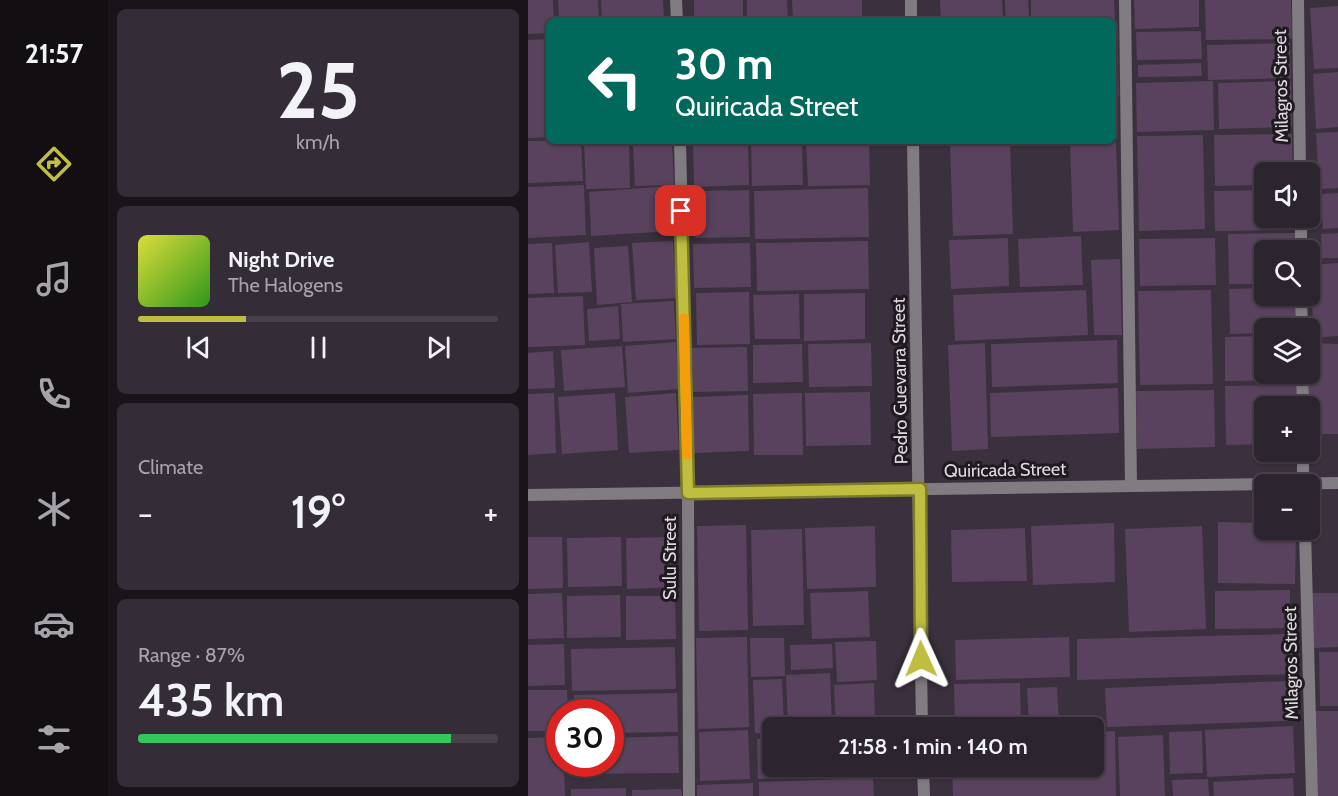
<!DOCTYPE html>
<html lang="en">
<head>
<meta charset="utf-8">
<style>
	:root { --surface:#2c242e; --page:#342c36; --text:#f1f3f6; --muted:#a6a4aa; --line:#48414a; --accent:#bfbe41 }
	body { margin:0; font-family:Cabin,sans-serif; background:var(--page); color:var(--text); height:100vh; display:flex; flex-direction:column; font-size:22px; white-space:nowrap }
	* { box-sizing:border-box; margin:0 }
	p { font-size:20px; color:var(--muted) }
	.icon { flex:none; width:33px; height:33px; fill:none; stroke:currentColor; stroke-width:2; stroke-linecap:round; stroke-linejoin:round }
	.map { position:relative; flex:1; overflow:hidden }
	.panel { display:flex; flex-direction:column; gap:9px; padding:9px; background:#181419; width:420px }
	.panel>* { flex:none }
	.hud { position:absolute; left:18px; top:18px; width:570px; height:126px; border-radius:9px; box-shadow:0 2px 4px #0004,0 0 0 2px var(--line); background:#00695c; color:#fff; overflow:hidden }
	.fabs { position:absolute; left:726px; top:162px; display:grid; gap:12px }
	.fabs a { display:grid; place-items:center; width:66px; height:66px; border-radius:9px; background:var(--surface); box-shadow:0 2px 4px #0004,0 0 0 2px var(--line); font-size:30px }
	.speed { position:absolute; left:18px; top:699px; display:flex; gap:12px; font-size:30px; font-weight:700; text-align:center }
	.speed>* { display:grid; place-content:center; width:78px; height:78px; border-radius:50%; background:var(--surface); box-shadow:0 2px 4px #0004,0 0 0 2px var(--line); line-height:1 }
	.speed .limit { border:9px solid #d22; background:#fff; color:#111 }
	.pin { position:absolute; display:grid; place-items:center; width:51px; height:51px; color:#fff; margin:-26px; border-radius:12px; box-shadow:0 3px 9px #0006 }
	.me { position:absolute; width:66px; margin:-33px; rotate:359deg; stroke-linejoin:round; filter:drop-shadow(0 0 4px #0008) }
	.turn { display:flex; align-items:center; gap:21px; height:126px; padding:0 30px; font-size:27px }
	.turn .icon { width:78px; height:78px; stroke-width:2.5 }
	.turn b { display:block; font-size:42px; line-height:51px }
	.big { font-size:45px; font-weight:600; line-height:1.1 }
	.panel .widget { flex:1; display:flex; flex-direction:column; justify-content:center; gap:9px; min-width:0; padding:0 21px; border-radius:9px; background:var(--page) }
	.panel .dial { align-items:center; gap:0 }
	.dial b { font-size:78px; line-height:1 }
	.song { display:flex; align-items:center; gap:18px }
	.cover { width:72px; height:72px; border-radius:9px; background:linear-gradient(135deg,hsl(60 70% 55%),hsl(110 70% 35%)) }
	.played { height:6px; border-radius:3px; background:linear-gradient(90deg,var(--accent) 30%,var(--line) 30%) }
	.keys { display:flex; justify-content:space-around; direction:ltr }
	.heat { display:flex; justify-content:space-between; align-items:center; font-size:33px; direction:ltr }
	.charge { height:9px; border-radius:4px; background:linear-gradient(90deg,#34c759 87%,var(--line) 0) }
	.trip { position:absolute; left:234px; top:717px; width:342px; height:60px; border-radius:9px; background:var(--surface); box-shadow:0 2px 4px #0004,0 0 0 2px var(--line); font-weight:600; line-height:60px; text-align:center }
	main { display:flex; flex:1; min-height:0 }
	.menu { display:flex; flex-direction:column; width:108px; justify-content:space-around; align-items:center; background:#120e12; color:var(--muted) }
	.menu .icon { width:42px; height:42px }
	.menu .selected { color:var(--accent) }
	.menu b { font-size:27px; color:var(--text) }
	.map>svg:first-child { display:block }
	.building { fill:#59425d }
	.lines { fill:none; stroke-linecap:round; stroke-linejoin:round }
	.service { stroke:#817b82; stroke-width:12 }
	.minor { stroke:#817b82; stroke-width:12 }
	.tertiary { stroke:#817b82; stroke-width:12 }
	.route-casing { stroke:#7c7c2a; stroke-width:15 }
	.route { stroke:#bfbe41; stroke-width:10 }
	.slow { stroke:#f59e0b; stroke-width:10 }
	.labels { text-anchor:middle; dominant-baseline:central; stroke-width:6; stroke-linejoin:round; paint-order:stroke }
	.street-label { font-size:18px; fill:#dfd8e0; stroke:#1f1a20 }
</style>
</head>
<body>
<main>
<nav class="menu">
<b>21:57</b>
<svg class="icon selected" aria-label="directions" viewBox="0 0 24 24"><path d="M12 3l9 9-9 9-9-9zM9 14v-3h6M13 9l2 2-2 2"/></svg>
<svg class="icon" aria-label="music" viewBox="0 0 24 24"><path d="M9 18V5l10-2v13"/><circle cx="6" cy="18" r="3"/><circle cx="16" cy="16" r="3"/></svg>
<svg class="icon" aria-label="phone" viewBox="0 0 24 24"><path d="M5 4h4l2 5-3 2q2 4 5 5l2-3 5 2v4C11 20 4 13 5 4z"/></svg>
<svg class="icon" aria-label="climate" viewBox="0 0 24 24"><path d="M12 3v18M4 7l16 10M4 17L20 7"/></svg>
<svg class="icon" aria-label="car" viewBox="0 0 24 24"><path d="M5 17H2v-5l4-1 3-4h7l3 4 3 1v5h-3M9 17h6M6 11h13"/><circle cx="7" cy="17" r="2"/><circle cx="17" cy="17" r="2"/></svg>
<svg class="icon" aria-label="filters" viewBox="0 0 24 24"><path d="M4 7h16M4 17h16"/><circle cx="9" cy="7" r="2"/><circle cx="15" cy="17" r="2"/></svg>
</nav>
<section class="panel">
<div class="widget dial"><b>25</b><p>km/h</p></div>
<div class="widget">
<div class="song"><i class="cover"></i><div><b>Night Drive</b><p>The Halogens</p></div></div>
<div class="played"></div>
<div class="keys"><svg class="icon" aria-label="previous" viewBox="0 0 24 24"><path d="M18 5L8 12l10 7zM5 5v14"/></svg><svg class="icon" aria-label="pause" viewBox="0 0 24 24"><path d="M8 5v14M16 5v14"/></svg><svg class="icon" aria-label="next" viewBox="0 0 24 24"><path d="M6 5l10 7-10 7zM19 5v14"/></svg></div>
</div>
<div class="widget"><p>Climate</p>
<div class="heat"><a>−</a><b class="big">19°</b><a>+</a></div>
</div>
<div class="widget"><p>Range · 87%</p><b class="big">435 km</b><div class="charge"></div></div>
</section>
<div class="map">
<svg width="810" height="796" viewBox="0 0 810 796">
	<rect width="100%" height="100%" fill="#3b303d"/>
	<path class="building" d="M0,0H25L26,21H21V33L0,34Z
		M30,0H70L71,21H31Z
		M73,0H135L136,21H74Z
		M166,0H215V21H166Z
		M219,0H259L260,21H219Z
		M264,0H334V21H265Z
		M412,0H474L475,21H413Z
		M477,0H500L501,21H478Z
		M503,0H586L587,21H503Z
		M606,0H671V27L607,29Z
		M677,0H763L764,39L678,40Z
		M810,6V68L786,69L782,8Z
		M673,31L674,59L609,60L608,32Z
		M589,33L591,96H585V34Z
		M21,39V137L0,138V40Z
		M762,43L763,78L680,80L679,45Z
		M673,63L674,76L610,77V65Z
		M810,72V127L788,129L785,74Z
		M685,81L686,130L609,132L608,83Z
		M763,81L764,127L691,129L690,83Z
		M585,100H587L589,134H585Z
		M810,132V188L791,189L788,133Z
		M764,134L765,172H736V185L687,186L686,135Z
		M675,135L677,229L611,231L609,136Z
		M0,141H53L55,181L0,183Z
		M101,141L102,188L58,189L56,143Z
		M144,141L146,185L107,186L105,142Z
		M165,141H220L221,185L166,187Z
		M223,141H274L275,185L224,186Z
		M278,141H341L342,185L280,186Z
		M482,141L485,234L425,236L422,143Z
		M588,142L591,230L545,232L542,143Z
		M56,185L58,235L0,238V187Z
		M143,186L146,231L63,236L61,192Z
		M340,188L341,237L227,239L226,191Z
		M221,190L222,237L166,238L165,191Z
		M736,190V218H766V230L687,231L686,191Z
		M810,193V228L795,229L792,194Z
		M767,233V250H736V284H701L700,234Z
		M810,233V258H794L793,234Z
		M553,236L555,285L492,287L490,239Z
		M480,238L481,286L423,289L421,240Z
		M687,238L688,285L612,286L611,239Z
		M145,241L149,298L108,300L104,243Z
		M340,241L341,289L229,291L228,243Z
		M61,242L64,292L30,293L27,245Z
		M24,243L26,293L0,294V244Z
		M222,243L223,287L166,288L165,244Z
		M100,246L104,302L69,305L66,248Z
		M592,259L594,335H566L563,260Z
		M810,263V336L786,338L782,265Z
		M736,288V296H768L769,328H736V333L702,334L701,289Z
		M558,290L560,335L427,341L425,295Z
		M683,290L685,384L612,385L610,291Z
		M221,292L222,344L169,345L168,293Z
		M337,293V339L276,341V294Z
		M271,294L272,339H227L225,295Z
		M55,296L57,345L0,347V298Z
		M146,301L148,339L95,342L93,304Z
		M90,306L92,339L61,341L59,309Z
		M736,336V374H768L769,380L697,381V337Z
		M589,340L590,383L464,387L463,344Z
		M148,342L151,389L100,393L97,346Z
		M343,343L344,386L281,387L280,344Z
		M457,343L460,449L424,451L420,345Z
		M782,343L810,344V434H782V406H779Z
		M274,344L275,382L225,383V345Z
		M94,346L97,387L36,391L33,350Z
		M219,347L220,391L165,392L164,348Z
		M25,351L27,388L0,389V353Z
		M770,385L771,406H736V444L698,445L697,386Z
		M590,388L591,433L463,437L462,393Z
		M686,390L687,447L609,449L608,391Z
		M342,392L343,445L278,446L277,393Z
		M26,393L28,453L0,455V394Z
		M87,393L90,450L34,454L30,397Z
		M148,393L151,450L101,453L97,397Z
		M274,393L275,455H226L225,394Z
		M220,395L221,451L165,453L164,397Z
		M690,522L736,523V530H768L767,584L690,583Z
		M586,523L587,582L505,585L503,526Z
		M218,525L220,630L171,631L169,526Z
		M347,526L348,587L279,589L277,528Z
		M674,526L678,629L601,632L597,529Z
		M497,528L499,581L424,582L423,530Z
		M274,529L276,625L225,626L223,530Z
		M0,537H34L35,588L0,589Z
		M93,537L94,586L40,587L39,538Z
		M147,537L148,587L99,589L98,538Z
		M762,590V628L687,629V591Z
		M340,591L342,637L284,639L282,593Z
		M34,593L36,638L0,639V594Z
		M784,593H810V647L785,648Z
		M92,595L93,637L39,638V596Z
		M98,596H147L148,639L98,640Z
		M765,634L766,674L549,680V639Z
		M219,637L221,727L170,729L168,638Z
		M541,637L542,677L428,680L427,640Z
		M222,638H256L257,676L223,677Z
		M348,641L349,680L309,682L307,642Z
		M36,644L37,685L0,686V645Z
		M304,644L305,668L263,670L262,645Z
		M147,647L148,689L44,691L43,649Z
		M791,652H810V706H792Z
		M302,673L304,728H260L258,675Z
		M254,679L256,728H244V733H227L225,680Z
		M759,681L760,721L579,727L577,688Z
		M346,683L347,728H308L306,685Z
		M492,683L493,727L427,728L426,684Z
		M529,687L531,724L501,725L499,688Z
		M0,690H39L40,712H32V731H0Z
		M149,693L150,732L82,733V712H47L46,695Z
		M784,711H810V796H786Z
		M765,726L767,773L679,777L677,730Z
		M220,730L222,779L172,781L171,732Z
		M587,731L588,796H425L424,766H566V732Z
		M674,731L675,773L642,774L641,732Z
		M635,735L637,796H592L590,737Z
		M150,736L151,773L47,774V764H82V738Z
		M32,737V764H36L37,796H0V738Z
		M244,738V766H276V777L230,779L229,739Z
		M279,766H346L347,775L279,777Z
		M345,778L346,796H231V782Z
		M765,778L766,796H686L685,782Z
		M680,779L681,796H645L644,780Z
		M225,783V796H169V785Z
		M98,788V796H43V789Z
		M153,789L154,796H104V790Z"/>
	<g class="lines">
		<path class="service" d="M148,0L149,21
			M597,0L603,486
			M152,141L160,493L161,796"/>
		<path class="minor" d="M383,0V21
			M770,0L772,172
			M385,141L394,728
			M773,218V250
			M773,296L774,328
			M774,374L775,406
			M775,452V484
			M777,530L784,796
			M395,766L396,796"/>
		<path class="tertiary" d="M0,495L810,483"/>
	</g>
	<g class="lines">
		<g class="route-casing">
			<path id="route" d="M153,211L160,493L392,489L393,659"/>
		</g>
		<use href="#route" class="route"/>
		<path class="slow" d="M156,318L159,455"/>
	</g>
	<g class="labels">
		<g class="street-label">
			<text transform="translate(753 86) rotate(-91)">Milagros Street</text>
			<text transform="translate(372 381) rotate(-91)">Pedro Guevarra Street</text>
			<text transform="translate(477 470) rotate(-1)">Quiricada Street</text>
			<text transform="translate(142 558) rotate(-90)">Sulu Street</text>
			<text transform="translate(763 663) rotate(-91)">Milagros Street</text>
		</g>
	</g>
</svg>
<div class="fabs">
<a><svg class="icon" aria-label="sound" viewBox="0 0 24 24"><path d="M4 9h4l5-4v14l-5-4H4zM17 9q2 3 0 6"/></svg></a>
<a><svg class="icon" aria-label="search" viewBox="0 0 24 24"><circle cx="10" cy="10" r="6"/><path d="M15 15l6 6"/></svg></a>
<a><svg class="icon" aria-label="layers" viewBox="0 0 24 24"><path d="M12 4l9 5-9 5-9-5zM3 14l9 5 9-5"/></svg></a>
<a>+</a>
<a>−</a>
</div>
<div class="speed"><div class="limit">30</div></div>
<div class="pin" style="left:153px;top:211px;background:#d93025"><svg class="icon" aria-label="arrive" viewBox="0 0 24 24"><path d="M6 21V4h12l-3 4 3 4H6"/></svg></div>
<svg class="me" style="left:393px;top:659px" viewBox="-20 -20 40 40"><path d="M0-17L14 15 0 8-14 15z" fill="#bfbe41" stroke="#fff" stroke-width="4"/></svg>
<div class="trip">21:58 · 1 min · 140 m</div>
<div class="hud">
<div class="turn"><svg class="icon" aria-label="left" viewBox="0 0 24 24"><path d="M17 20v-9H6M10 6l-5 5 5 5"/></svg><div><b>30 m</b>Quiricada Street</div></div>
</div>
</div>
</main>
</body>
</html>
